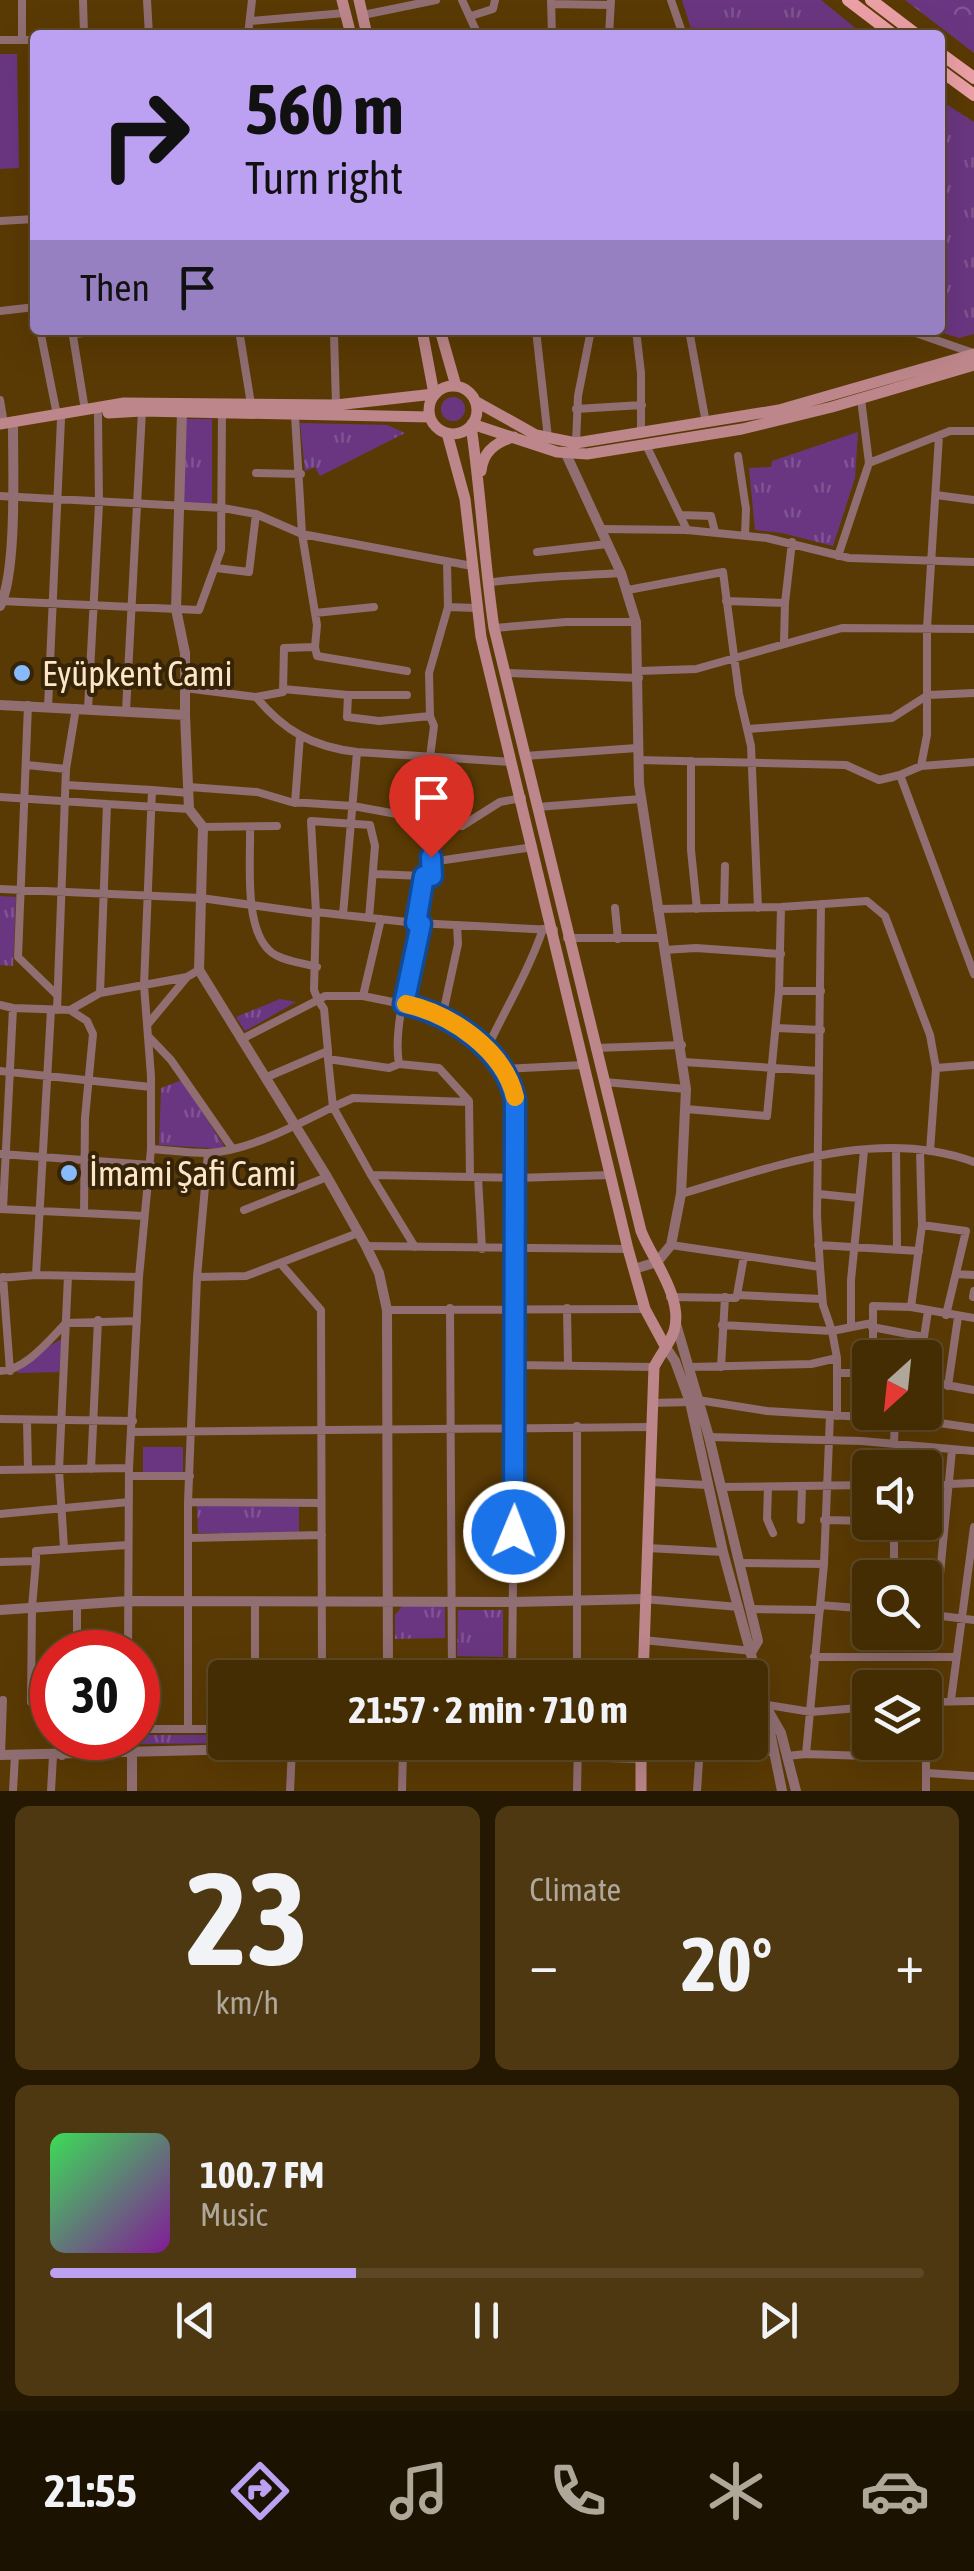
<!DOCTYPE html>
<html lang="en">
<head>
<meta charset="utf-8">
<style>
	:root { --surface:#442c03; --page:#4e3812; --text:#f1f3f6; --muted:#afa79a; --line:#5c4825; --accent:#bca0f2 }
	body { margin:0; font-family:"Asap Condensed",sans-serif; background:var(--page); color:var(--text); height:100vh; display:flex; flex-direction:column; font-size:38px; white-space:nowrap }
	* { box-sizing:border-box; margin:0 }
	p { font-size:32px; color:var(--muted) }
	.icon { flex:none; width:55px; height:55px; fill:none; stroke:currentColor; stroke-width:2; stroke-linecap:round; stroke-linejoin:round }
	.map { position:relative; height:1791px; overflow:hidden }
	.side { display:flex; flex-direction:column; gap:15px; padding:15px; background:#251802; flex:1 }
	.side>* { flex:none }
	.hud { position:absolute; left:30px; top:30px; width:915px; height:305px; border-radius:10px; box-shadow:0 10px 40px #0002,0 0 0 2px var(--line); background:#bca0f2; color:#111; overflow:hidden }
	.needle { width:65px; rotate:207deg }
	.controls { position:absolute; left:852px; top:1340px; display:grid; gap:20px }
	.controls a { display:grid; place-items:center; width:90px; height:90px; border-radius:10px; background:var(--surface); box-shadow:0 10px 40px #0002,0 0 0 2px var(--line); font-size:50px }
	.speed { position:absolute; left:30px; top:1630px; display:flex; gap:20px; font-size:50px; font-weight:700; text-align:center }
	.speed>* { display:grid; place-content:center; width:130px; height:130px; border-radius:50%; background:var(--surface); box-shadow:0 10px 40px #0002,0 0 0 2px var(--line); line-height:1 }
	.speed .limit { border:15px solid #d22; background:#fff; color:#111 }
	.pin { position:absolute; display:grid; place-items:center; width:85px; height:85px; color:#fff; margin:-102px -42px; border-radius:50% 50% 50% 0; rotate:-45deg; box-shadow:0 0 10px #0007 }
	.pin .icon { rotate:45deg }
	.me { position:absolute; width:110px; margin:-55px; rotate:1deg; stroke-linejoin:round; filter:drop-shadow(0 0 8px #0008) }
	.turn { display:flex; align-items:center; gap:35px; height:210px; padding:0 50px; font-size:45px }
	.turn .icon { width:130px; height:130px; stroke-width:2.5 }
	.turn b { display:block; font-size:70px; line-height:85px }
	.then { display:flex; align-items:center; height:95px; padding:0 50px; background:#0003; gap:20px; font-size:38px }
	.big { font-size:75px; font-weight:700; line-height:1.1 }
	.side .tile { flex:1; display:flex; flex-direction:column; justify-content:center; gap:15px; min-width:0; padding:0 35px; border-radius:15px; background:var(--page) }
	.side .dial { align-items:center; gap:0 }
	.dial b { font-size:130px; line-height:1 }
	.song { display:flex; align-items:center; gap:30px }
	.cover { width:120px; height:120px; border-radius:15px; background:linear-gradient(135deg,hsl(130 70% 55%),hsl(290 70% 35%)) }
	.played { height:10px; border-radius:5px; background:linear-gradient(90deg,var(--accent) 35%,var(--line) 35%) }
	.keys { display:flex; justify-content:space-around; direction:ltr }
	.heat { display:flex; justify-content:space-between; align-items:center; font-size:55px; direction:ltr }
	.side .tiles { flex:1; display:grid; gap:15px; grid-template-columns:1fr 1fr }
	.tile:last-child { grid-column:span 2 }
	.trip { position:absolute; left:208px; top:1660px; width:560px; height:100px; border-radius:10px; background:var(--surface); box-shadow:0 10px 40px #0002,0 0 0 2px var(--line); font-weight:700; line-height:100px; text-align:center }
	.tab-bar { display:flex; height:160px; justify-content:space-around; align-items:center; background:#1b1201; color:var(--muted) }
	.tab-bar .icon { width:70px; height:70px }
	.tab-bar .active { color:var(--accent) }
	.tab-bar b { font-size:45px; color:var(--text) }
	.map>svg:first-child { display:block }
	.grass { fill:url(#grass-tufts) }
	.forest { fill:url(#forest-crowns) }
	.garden { fill:#6a3681 }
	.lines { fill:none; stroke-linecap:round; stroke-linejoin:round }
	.minor { stroke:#906e71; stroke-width:8 }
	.tertiary { stroke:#906e71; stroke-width:10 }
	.secondary { stroke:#bc868a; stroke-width:11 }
	.trunk { stroke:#eba0a6; stroke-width:12 }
	.route-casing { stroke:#114b97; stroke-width:25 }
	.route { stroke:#1a73e8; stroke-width:18 }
	.slow { stroke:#f59e0b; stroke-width:18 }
	.poi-dot { fill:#87bbfb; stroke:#362409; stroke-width:4 }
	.labels { text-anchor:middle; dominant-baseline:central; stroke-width:8; stroke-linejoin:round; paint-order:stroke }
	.poi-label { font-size:35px; fill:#fde5c6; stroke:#362409; text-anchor:start }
</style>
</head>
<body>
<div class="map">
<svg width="974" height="1791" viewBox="0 0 974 1791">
	<defs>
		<pattern id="grass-tufts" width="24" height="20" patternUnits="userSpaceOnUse" patternTransform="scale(2.5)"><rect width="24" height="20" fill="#6a3681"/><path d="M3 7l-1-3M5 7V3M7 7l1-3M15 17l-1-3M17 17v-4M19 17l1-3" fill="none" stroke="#805391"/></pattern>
		<pattern id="forest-crowns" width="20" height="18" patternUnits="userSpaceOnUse" patternTransform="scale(2.5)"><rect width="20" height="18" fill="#6a3681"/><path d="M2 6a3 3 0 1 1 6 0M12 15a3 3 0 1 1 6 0" fill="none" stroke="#805391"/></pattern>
	</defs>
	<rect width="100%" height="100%" fill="#5a3a04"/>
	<path class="grass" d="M682,0H821L864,35H693Z
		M940,100L974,122V334L959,338L934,330H940Z
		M441 409a12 12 0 1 1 24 0a12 12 0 1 1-24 0Z
		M186,419H212V504L183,503Z
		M300,423L387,425L405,433L320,476L315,467L305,471Z
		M858,432L855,478L833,546L782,533L755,530L749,468L771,467L772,461Z
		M0,896L16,897L13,966L0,965Z
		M280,999L296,1002L245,1031L236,1017Z
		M182,1080L226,1149L159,1145L161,1088Z
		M62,1339L59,1372L18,1373L15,1370L28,1358Z
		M143,1447H183V1472H143Z
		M197,1506H299V1533H198Z
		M445,1604V1638L395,1639V1615L403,1605Z
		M458,1610H503V1657L457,1656Z
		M138,1735H225V1742L250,1743L137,1744Z"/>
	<path class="forest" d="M905,0H974V53Z"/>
	<path class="garden" d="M0,54H17L19,168L0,169Z"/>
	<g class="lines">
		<path class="minor" d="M22,0V40
			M83,0L84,35
			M147,0L149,35
			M462,0L478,35
			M551,0L552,35
			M671,0L683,35
			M551,4L610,5
			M363,15L436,0
			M471,16L493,9L495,0
			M251,21L345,13
			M248,35L252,0
			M609,35L611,0
			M0,40H35
			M0,221L35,219
			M0,311L35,307
			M40,330L57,415
			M72,330L85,410
			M239,330L251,404
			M536,330L548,438
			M636,330L641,373V434
			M689,330L706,423
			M907,330L973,353
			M73,334L118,330
			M334,334L336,405
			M0,400L4,424
			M576,409L642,405
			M295,415L302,534L472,566
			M576,443L578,396L591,330
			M647,447L687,530
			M738,456L746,509L745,535
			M869,463L950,431H974
			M256,473L301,474
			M936,495L974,500
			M0,496L223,508L256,514L302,534L317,625L315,647L284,648L283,692L256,697
			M680,515L711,516L715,532
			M600,529L687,530L767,538L849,558L974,562
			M537,552L607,544
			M838,556L869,463L861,399
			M447,563L448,607
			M216,568L249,572L256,514
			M487,583C532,576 576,576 621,573
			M628,590L723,572L739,694L751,746L758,908
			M0,601L199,610L221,550L222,414
			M726,601L785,603L784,642
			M785,603L792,542
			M315,613L374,607
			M494,628L566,622H636
			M315,647L317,656L407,671
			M639,671L696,669L842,628L974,629
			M505,673L639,678
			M185,688L256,697C284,731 313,747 357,752L343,915
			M283,689L348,695L347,717L379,721L430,716L429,673L448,607L476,608
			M348,695H407
			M28,705L18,957L57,995
			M48,707L61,419
			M88,709L99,504L98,415
			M126,711L142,411
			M430,716L434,726L430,757
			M749,729L892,718L928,695L974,693
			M357,752L512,762
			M525,756L637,748
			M638,760L846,765L879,780L900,775
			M691,761V850L697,909
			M974,762L921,766L900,775L974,974
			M27,765L66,769
			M921,766L927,735V628L939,436
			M66,785L152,790
			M189,787L257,792L291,802L353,806L462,826L500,802L522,798
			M189,793L152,790L144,985L187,977L199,970
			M0,797L107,804
			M295,803L300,736
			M537,807L641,799
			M203,827L277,826
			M250,827C251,860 243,929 271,952C282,961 303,963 317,967
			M431,862L533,847
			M374,874L424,876
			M0,889L201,898L316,914
			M615,908L618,939
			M724,908L725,866
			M657,909L781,907L867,901L885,916L930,1035L936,1068L930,1151
			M316,912L314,990L318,1000L325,996H363L381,919
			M369,918L375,846L370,825L311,821L316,912L416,923L554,930
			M416,923L424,876H432L428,822
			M567,938H661
			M664,950L696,948L781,954
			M779,991H821
			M363,996L427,1009L487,1048L505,1069L515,1100L517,1178L611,1175
			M0,1005L13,1008L70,1010L100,993
			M57,1010L66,769L76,708
			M70,1010L87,1021L93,1034L85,1118L84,1213
			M442,1018L458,944L457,925
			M148,1024L187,977
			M777,1028L821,1030
			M148,1036L171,1060L232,1148
			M242,1039L318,1000L324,1009L328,1051
			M487,1048C506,1008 528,972 543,929
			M595,1048L682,1045
			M328,1059L333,1107L353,1098L469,1102
			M684,1062L819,1071
			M399,1064C392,1024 413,963 421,923
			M936,1068L974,1065
			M505,1069L583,1065
			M0,1071L151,1087
			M267,1077L328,1051V1059L389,1068L399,1064L439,1068L469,1101L470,1177
			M604,1082L686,1089
			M686,1109L767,1116L779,991L781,907
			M151,1149C169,1150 188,1153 207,1153C249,1151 296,1125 333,1107L371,1175L517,1178L512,1678
			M896,1150L897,1248
			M920,1151L922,1225
			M1,1154L151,1165
			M371,1175L415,1247
			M478,1177L482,1249
			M681,1194C773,1167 878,1126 974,1162
			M819,1194L858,1198
			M0,1209L144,1216
			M3,1209L13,1008
			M244,1210L327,1177
			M671,1245L820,1267L817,1216L821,904
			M818,1245L919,1251
			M366,1246L628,1249
			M281,1264L321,1310L322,1678
			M820,1267L823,1305L832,1331L872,1323
			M956,1274L974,1275
			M36,1275L51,1010
			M3,1277L10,1371
			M197,1277L246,1276L358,1233
			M0,1278L36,1275L139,1277
			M737,1295L744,1256
			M670,1297L736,1298L737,1295L822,1299
			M973,1297L974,1291
			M911,1307L922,1225L966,1231L946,1315
			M450,1308L452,1678
			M567,1308L568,1364
			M387,1310L645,1309
			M722,1325L832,1331L837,1358V1416
			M851,1326V1280L864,1151
			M872,1327L924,1337L928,1311
			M873,1358V1306L911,1307L974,1318
			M920,1358L924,1337
			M516,1365L654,1367
			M689,1367L811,1364L837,1358
			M721,1367L725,1297
			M0,1371C25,1371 50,1339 66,1323L137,1321
			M838,1373H870
			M925,1381L974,1390
			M948,1386L958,1317
			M698,1400L767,1411L895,1419L893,1468
			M652,1403L690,1402
			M0,1419L133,1421
			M27,1421L28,1469
			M895,1424L919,1420L974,1428
			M577,1426V1678
			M133,1432L651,1427
			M709,1437L862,1441L974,1451
			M91,1469L98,1320
			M0,1470L129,1468
			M129,1476H190
			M649,1482L707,1485
			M925,1485L974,1483
			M721,1487L870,1485
			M768,1487L767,1519L773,1533
			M188,1502L321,1503
			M0,1514L129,1502
			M801,1520L802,1487
			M824,1520L870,1521
			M894,1522V1578
			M188,1538L322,1535
			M64,1548L59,1470L68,1276
			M647,1548L723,1552
			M0,1562L36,1561V1551L128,1545
			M739,1563L824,1564
			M644,1599L739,1607
			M820,1605L870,1609
			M750,1609L820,1610
			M925,1614L974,1620
			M936,1615L952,1450
			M643,1640L752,1651
			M77,1652V1607
			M128,1652L129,1468L139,1277L151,1149V1076L144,985L100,993L107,804L189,809
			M814,1657H955
			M643,1664L755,1675
			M452,1666L512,1664
			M255,1678V1601
			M951,1700L974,1527
			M31,1702L32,1607L36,1561
			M750,1702L811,1712L870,1707
			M925,1702L974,1701
			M926,1702V1791
			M138,1729H225
			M188,1729V1502L197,1277L208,1153
			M62,1738V1756
			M129,1738L132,1752
			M641,1744L773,1752
			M806,1754L928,1758
			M1,1755L3,1700
			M787,1756L806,1754L824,1564L830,1415
			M927,1773L974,1776
			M13,1791L15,1755
			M51,1791L53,1756
			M290,1791L292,1748
			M402,1791L403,1751
			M577,1791L578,1742
			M697,1791L700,1747"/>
		<path class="tertiary" d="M566,454L621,573L636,622L639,784L686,1089L681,1194L671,1245L657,1262L634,1269
			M0,606C17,572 13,469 13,427
			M0,705L185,715V653L176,609L182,412
			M185,715L189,809L203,827L199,970L327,1177L366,1246L379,1273L387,1310L388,1678
			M676,1324L709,1437L758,1641L752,1651
			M665,1346L675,1361L690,1402L723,1552L764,1702L782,1791
			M0,1610L129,1601L513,1602L644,1599
			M769,1712L781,1733L796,1791
			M132,1752V1791
			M0,1755L292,1748L641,1758"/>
		<path class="secondary" d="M342,0L351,35
			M359,0L367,35
			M440,330L456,386
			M429 410a24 24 0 1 1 48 0a24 24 0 1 1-48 0Z
			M475,401L536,435L576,443L779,410L974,354
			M108,413L142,411L430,417
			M0,424L124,403L336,405L434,394L422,330
			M472,424L557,452L587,454L742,429L832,407L974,365
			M471,426C481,493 484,561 494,628L641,1231C652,1259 684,1298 674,1331C670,1343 660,1355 654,1367L643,1678
			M447,433L465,499L481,637L628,1249L645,1309L665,1346
			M481,471C483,452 495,442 514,437
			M641,1742V1791"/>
		<path class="trunk" d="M848,0L894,35
			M871,0L917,35
			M940,53L974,78
			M940,70L974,95"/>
	</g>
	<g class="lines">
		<g class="route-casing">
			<path id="route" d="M431,857L432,876H424L416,923L421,924L404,1004C451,1014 505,1050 515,1100L514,1532"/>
		</g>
		<use href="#route" class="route"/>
		<path class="slow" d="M406,1004C451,1014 504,1050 515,1097"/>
	</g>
	<g class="poi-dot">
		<circle cx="22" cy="673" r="10"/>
		<circle cx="69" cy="1173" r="10"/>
	</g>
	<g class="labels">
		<g class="poi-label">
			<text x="42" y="673">Eyüpkent Cami</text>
			<text x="89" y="1173">İmami Şafi Cami</text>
		</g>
	</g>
</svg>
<div class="controls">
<a><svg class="needle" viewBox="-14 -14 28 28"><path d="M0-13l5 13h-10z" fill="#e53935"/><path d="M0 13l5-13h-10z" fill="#afa79a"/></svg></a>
<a><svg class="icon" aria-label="sound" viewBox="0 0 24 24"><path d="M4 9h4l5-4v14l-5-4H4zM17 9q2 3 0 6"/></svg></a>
<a><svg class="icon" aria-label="search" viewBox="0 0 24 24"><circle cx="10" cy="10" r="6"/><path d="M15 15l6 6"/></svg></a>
<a><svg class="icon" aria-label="layers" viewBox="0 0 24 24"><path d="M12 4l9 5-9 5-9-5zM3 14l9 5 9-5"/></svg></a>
</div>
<div class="speed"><div class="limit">30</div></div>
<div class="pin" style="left:431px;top:857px;background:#d93025"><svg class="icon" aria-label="arrive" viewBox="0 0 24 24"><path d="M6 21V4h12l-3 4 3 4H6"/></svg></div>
<svg class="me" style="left:514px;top:1532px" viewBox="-20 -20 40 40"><circle r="17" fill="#1a73e8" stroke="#fff" stroke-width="3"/><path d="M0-11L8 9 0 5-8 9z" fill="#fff"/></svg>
<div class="trip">21:57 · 2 min · 710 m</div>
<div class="hud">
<div class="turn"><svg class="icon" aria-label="right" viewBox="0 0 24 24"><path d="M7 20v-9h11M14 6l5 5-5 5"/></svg><div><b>560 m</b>Turn right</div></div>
<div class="then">Then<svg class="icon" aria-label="arrive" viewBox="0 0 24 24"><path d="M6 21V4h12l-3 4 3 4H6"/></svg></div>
</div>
</div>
<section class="side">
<div class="tiles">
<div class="tile dial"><b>23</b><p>km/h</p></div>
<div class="tile"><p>Climate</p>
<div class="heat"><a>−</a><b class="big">20°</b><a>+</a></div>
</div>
<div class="tile">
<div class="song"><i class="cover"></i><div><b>100.7 FM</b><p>Music</p></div></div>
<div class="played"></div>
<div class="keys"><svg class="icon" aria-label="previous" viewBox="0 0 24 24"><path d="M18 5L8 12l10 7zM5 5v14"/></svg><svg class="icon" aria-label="pause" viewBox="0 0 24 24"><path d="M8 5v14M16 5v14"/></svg><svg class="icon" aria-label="next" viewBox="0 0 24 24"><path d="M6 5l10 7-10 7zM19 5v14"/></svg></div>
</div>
</div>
</section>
<nav class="tab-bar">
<b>21:55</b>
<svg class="icon active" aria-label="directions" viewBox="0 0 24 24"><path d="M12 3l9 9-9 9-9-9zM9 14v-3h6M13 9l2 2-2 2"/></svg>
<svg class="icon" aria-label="music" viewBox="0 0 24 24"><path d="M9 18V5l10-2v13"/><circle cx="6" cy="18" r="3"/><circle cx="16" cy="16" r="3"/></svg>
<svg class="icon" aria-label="phone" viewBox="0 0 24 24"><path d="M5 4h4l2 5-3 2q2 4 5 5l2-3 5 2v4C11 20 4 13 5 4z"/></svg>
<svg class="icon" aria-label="climate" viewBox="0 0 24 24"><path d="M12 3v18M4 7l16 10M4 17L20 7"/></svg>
<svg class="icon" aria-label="car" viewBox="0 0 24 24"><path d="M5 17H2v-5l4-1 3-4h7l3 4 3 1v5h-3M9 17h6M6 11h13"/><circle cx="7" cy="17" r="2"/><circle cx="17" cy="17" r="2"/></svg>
</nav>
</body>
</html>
